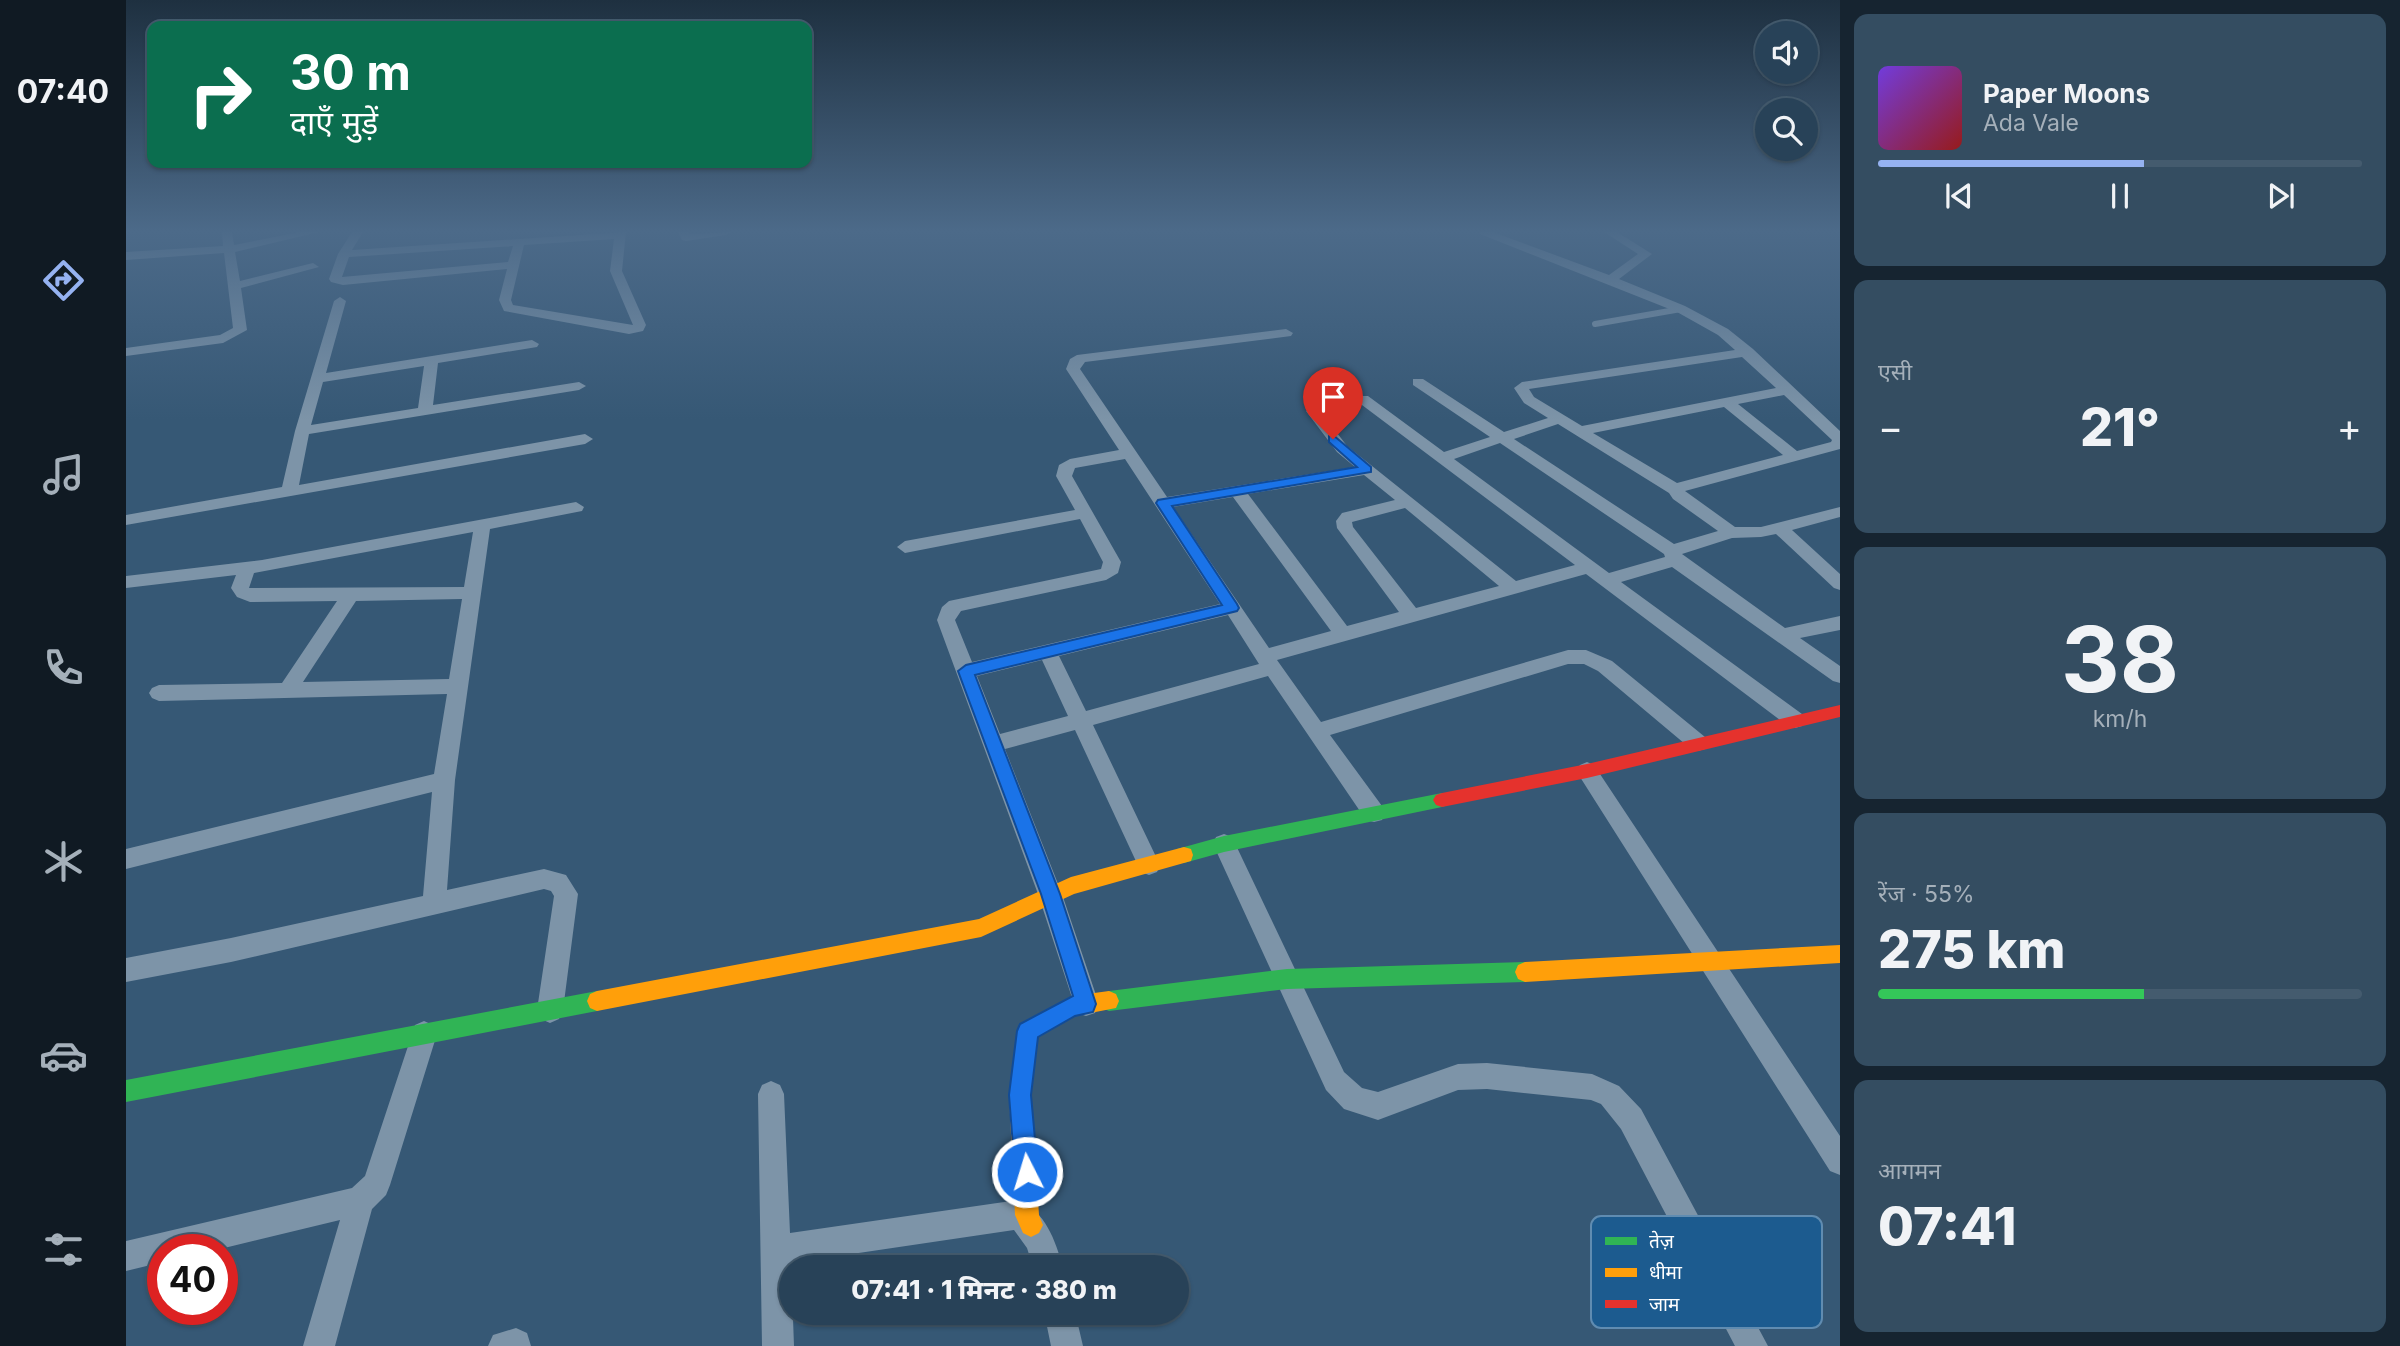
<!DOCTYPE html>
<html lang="hi">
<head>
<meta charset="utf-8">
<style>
	:root { --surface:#284258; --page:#344d61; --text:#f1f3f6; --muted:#a5b0ba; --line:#445b6e; --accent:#95b2f1 }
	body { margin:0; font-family:Inter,"Noto Sans Devanagari",sans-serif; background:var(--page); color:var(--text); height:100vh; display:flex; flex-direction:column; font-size:26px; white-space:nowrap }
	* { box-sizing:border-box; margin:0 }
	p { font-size:23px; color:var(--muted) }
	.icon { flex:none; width:38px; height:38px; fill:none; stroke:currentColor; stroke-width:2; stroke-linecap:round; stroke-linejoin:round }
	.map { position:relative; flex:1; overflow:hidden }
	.drawer { display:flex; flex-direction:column; gap:14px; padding:14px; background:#162430; width:560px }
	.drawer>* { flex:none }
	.hud { position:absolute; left:21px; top:21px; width:665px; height:147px; border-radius:14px; box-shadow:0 2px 5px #0004,0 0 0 2px var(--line); background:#0b6e4f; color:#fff; overflow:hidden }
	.controls { position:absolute; left:1629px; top:21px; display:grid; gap:14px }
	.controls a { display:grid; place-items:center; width:63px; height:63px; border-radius:50%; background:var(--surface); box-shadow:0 2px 5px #0004,0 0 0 2px var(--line); font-size:35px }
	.speed { position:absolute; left:21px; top:1234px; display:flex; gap:14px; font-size:35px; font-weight:700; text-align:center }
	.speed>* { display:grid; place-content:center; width:91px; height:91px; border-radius:50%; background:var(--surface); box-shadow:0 2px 5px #0004,0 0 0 2px var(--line); line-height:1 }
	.speed .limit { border:10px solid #d22; background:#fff; color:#111 }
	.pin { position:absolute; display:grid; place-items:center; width:60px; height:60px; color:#fff; margin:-72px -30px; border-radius:50% 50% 50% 0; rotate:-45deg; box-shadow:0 0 7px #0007 }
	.pin .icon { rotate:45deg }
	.me { position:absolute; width:77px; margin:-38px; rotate:355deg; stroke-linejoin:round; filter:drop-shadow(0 0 5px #0008) }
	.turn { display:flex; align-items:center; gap:24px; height:147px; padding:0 28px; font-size:32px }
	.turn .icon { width:91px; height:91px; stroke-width:2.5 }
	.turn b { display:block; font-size:49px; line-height:60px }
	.big { font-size:52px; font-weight:800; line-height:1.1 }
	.drawer .tile { flex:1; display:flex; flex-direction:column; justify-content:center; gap:10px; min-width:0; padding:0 24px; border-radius:14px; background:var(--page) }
	.drawer .dial { align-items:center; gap:0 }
	.dial b { font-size:91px; line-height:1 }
	.song { display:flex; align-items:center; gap:21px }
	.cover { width:84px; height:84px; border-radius:10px; background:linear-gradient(135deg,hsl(260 70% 55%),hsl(0 70% 35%)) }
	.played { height:7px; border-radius:4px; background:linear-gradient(90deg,var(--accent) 55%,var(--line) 55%) }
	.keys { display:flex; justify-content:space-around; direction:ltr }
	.heat { display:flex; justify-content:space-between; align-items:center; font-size:38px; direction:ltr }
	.charge { height:10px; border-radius:5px; background:linear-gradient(90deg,#34c759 55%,var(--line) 0) }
	.trip { position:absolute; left:653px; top:1255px; width:410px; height:70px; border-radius:35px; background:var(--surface); box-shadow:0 2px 5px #0004,0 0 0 2px var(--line); font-weight:800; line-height:70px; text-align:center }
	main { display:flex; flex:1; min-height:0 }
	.menu { display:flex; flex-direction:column; width:126px; justify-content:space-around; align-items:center; background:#101a23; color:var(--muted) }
	.menu .icon { width:49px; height:49px }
	.menu .on { color:var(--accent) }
	.menu b { font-size:32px; color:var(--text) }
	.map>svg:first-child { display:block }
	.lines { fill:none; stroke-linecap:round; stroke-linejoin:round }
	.lane { stroke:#7d94a8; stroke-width:6 }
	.street { fill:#7d94a8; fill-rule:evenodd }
	.fast { fill:#30b455; fill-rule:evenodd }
	.slow { fill:#ff9f0a; fill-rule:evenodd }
	.jam { fill:#e5322d; fill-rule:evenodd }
	.route { fill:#1a73e8; stroke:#114b97; stroke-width:2 }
	.key { fill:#1c5b8f; stroke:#608cb1; stroke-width:2 }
	.key-label { font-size:19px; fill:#fff }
</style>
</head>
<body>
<main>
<nav class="menu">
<b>07:40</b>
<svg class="icon on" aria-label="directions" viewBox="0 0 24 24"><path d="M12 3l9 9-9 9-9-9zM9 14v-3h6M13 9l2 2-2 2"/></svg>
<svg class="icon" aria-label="music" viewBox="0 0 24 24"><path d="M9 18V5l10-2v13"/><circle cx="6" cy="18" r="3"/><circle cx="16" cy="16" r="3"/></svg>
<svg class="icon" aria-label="phone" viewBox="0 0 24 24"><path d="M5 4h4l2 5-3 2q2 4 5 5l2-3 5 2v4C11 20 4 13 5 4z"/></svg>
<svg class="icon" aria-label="climate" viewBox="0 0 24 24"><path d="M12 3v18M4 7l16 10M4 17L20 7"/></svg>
<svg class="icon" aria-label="car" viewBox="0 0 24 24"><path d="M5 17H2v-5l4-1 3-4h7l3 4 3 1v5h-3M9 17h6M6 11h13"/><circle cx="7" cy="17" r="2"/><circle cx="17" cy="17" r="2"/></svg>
<svg class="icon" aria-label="filters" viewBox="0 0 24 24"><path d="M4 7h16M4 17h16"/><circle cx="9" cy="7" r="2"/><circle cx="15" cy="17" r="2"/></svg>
</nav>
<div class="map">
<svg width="1714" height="1346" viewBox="0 0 1714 1346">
	<rect width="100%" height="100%" fill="#365875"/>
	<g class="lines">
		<path class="lane" d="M1469,324L1555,309"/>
		<path class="street" d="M96,232H106L108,245L174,232H193L109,252L114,281L187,263L193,267L115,288L121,330L97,343L0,356V348L94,335L107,328L98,253L0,260V252L97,246Z
			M226,232H237L226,250L500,232L496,271L520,325L517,331L503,334L378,311L373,300L381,269L217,285L205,282L203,279L212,254ZM488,239L484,271L507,325L387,305L385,300L398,245ZM387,246L382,262L216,277L223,257Z
			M552,232H563L564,234L606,232L600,235L560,241L556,240Z
			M1353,232H1367L1483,275L1512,254L1478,232H1491L1526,254L1493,279L1559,306L1602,329L1627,349L1714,431V449L1559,491L1609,527H1635L1714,507V517L1666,530L1714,574V590L1708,588L1650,534L1635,537L1606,538L1556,554L1659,628L1714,616V630L1674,638L1714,666V683L1707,681L1546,567L1495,582L1676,714L1679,720L1676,726L1669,728L1662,726L1460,574L1151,660L1195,722L1442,650H1460L1486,661L1579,737L1582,743L1579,749L1572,751L1565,749L1472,671L1458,664H1442L1204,735L1256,806L1259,813L1256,820L1248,822L1240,820L1142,676L967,725L1034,865L1031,872L1023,875L1015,872L949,730L879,749L936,894L973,1004L969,1013L960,1016L951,1013L912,894L811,620L816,607L823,601L975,569L977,562L954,519L779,553L771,547L779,541L949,510L930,476L933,465L944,459L993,450L940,369L944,359L951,355L1160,329L1167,333L1165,336L959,362L954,369L1041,497L1229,467L1211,452L1180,411L1187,407L1192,408L1221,446L1390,581L1449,565L1232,402V396H1242L1318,452L1364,437L1287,385V379H1297L1378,432L1422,418L1398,403L1388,388L1396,382L1609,350L1592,335L1551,312L1354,234ZM1616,357L1650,388L1456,426L1408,397L1403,389ZM1658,395L1706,440L1705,442L1671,451L1612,404ZM1598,407L1657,455L1551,483L1467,433ZM1432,424L1543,493L1547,499L1592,531L1548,544L1388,439ZM1374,443L1538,554L1539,557L1483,573L1328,459ZM999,459L1094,604L846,662L829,620L835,611L980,580L992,573L995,562L946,476L949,468ZM1238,475L1269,500L1216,513L1210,521L1211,528L1273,612L1221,626L1122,494ZM1107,497L1205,631L1143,648L1047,507ZM1279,508L1373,586L1290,608L1227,527L1226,522ZM1102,615L1133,664L960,711L933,656ZM916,660L942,716L874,734L851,676Z
			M214,297L220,301L200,373L406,340L413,344L411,347L312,363L307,405L453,382L460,386L453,390L183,434L173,485L459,434L467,439L459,444L0,525V515L156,487L169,431L208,301ZM298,366L292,408L185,425L197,382Z
			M450,502L458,507L456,511L364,529L329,780L321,890L418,869L440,875L452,894L437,1010L433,1019L424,1023L415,1019L411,1010L428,896L425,891L418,889L105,962L0,982V958L105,938L297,896L306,792L0,869V849L308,774L321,694L33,701L26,698L23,693L26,688L33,685L156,683L211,601L124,602L111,597L105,588L110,575L0,588V576L136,560ZM347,532L338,587L123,588L128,573ZM336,599L323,679L177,682L230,601Z
			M1461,762L1468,765L1714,1136V1175L1704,1171L1454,777L1450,771L1454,765Z
			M1098,834L1106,837L1218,1072L1236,1088L1252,1092L1332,1064L1361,1063L1466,1074L1493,1086L1515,1109L1642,1346H1609L1495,1129L1475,1104L1465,1100L1361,1089L1332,1090L1252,1120L1218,1109L1200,1090L1087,844L1090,837Z
			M298,1021L307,1025L311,1034L264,1185L260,1195L246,1209L209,1346H177L214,1220L90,1250H37V1262L0,1271V1241L226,1188L239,1176L289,1025Z
			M645,1081L654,1085L658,1094L664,1233L892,1200C920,1212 929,1240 937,1267H907L901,1248L888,1230L665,1263L668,1346H636L632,1094L636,1085Z
			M918,1312H949L957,1346H925Z
			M390,1328L401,1333L405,1346H362L367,1335Z"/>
		<path class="fast" d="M1316,793L1322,795L1325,800L1322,805L1316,807L1098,852L1058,863L1051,861L1049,855L1051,849L1098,836Z
			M1399,962L1406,965L1409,972L1406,979L1399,982L1161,989L983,1011L976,1008L973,1001L976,994L983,991L1161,969Z
			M471,991L478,994L481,1001L478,1008L471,1011L0,1102V1080Z"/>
		<path class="slow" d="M1058,847L1065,849L1067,855L1065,861L948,894L855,937L471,1011L464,1008L461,1001L464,994L471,991L853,919L945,877Z
			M1714,945V963L1399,982L1392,979L1389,972L1392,965L1399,962Z
			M983,991L990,994L993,1001L990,1008L949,1016L912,1037L905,1095L913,1215L917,1225L913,1233L905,1237L897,1233L889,1215L883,1095L891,1031L895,1024L946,996Z"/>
		<path class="jam" d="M1714,705V717L1461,778L1316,807L1310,805L1307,800L1310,795L1316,793L1461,764Z"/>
	</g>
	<linearGradient id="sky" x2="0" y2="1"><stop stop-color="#1e3040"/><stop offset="0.55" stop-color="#4c6a89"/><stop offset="1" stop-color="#4c6a89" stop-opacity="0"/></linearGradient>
	<rect width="1714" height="420" fill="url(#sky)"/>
	<path class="route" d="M1207,435L1245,467V472L1046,506L1111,604L1113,608L1111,611L849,675L934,894L970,1004L967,1012L949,1016L912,1037L905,1095L912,1172L909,1180L901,1184L892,1180L889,1172L883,1095L891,1031L894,1024L947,996L915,894L832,671L840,665L1096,605L1030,503L1032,500L1231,467L1203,442V436Z"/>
	<rect x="1465" y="1216" width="231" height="112" rx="10" class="key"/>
	<rect x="1479" y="1237" width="32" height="8" fill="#30b455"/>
	<rect x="1479" y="1268" width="32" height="9" fill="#ff9f0a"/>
	<rect x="1479" y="1300" width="32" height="8" fill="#e5322d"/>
	<g class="key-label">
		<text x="1523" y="1248">तेज़</text>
		<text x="1523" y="1279">धीमा</text>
		<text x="1523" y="1311">जाम</text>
	</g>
</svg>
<div class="controls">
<a><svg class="icon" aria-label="sound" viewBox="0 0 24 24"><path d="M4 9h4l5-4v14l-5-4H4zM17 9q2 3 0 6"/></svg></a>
<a><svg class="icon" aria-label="search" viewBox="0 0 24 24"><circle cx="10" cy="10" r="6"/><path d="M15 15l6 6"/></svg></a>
</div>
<div class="speed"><div class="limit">40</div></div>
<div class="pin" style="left:1207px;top:439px;background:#d93025"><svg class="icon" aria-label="arrive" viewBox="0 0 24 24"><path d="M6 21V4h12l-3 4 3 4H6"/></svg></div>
<svg class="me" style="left:901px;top:1172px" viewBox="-20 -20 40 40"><circle r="17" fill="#1a73e8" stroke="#fff" stroke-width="3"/><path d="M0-11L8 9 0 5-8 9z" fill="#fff"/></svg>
<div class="trip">07:41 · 1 मिनट · 380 m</div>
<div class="hud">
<div class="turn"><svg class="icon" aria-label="right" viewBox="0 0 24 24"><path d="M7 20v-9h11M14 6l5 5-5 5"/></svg><div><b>30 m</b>दाएँ मुड़ें</div></div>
</div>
</div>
<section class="drawer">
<div class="tile">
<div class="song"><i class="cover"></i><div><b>Paper Moons</b><p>Ada Vale</p></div></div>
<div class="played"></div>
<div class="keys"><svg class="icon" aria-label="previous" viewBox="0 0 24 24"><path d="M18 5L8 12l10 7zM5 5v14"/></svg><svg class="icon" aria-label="pause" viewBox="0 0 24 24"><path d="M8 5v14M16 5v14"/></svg><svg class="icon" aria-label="next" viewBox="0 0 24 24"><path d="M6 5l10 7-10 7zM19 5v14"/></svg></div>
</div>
<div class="tile"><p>एसी</p>
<div class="heat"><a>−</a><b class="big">21°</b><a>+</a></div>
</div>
<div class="tile dial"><b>38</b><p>km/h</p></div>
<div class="tile"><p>रेंज · 55%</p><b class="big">275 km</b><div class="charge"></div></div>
<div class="tile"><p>आगमन</p><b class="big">07:41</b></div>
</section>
</main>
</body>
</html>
